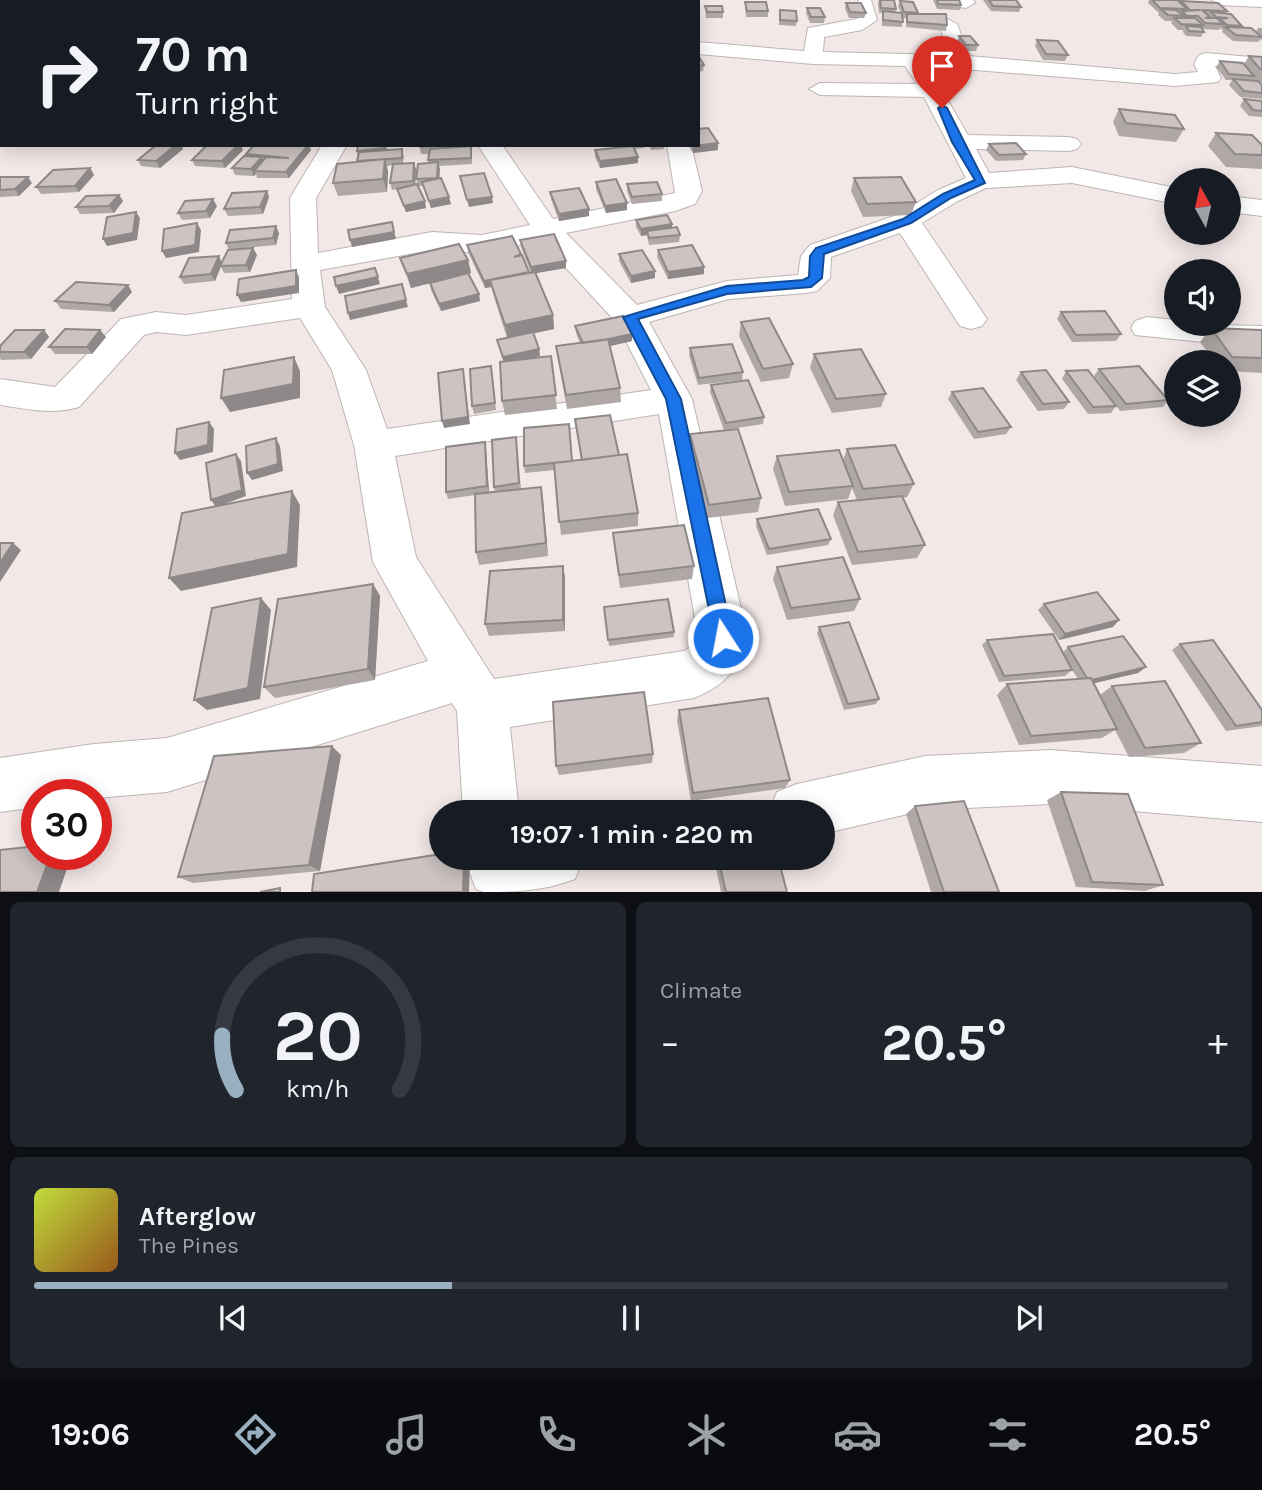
<!DOCTYPE html>
<html lang="en">
<head>
<meta charset="utf-8">
<style>
	:root { --surface:#171b24; --page:#20242c; --text:#f1f3f6; --muted:#9ea1a6; --line:#363941; --accent:#98b0bf }
	body { margin:0; font-family:Karla,sans-serif; background:var(--page); color:var(--text); height:100vh; display:flex; flex-direction:column; font-size:26px; white-space:nowrap }
	* { box-sizing:border-box; margin:0 }
	p { font-size:23px; color:var(--muted) }
	.icon { flex:none; width:38px; height:38px; fill:none; stroke:currentColor; stroke-width:2; stroke-linecap:round; stroke-linejoin:round }
	.map { position:relative; height:892px; overflow:hidden }
	.details { display:flex; flex-direction:column; gap:10px; padding:10px; background:#0d0f14; flex:1 }
	.details>* { flex:none }
	.hud { position:absolute; left:0px; top:0px; width:700px; height:147px; box-shadow:0 4px 18px #0003; background:#171b24; color:var(--text); overflow:hidden }
	.needle { width:46px; rotate:352deg }
	.buttons { position:absolute; left:1164px; top:168px; display:grid; gap:14px }
	.buttons a { display:grid; place-items:center; width:77px; height:77px; border-radius:50%; background:var(--surface); box-shadow:0 4px 18px #0003; font-size:35px }
	.speed { position:absolute; left:21px; top:779px; display:flex; gap:14px; font-size:35px; font-weight:700; text-align:center }
	.speed>* { display:grid; place-content:center; width:91px; height:91px; border-radius:50%; background:var(--surface); box-shadow:0 4px 18px #0003; line-height:1 }
	.speed .limit { border:10px solid #d22; background:#fff; color:#111 }
	.pin { position:absolute; display:grid; place-items:center; width:60px; height:60px; color:#fff; margin:-72px -30px; border-radius:50% 50% 50% 0; rotate:-45deg; box-shadow:0 0 7px #0007 }
	.pin .icon { rotate:45deg }
	.me { position:absolute; width:77px; margin:-38px; rotate:349deg; stroke-linejoin:round; filter:drop-shadow(0 0 5px #0008) }
	.turn { display:flex; align-items:center; gap:24px; height:147px; padding:0 21px; font-size:32px }
	.turn .icon { width:91px; height:91px; stroke-width:2.5 }
	.turn b { display:block; font-size:49px; line-height:60px }
	.big { font-size:52px; font-weight:700; line-height:1.1 }
	.details .card { flex:1; display:flex; flex-direction:column; justify-content:center; gap:10px; min-width:0; padding:0 24px; border-radius:10px; background:var(--page) }
	.details .dial { align-items:center; gap:0 }
	.dial svg { height:182px; overflow:visible; fill:none; stroke:var(--line); stroke-width:7; stroke-linecap:round; text-anchor:middle }
	.dial text { fill:var(--text); stroke:none }
	.song { display:flex; align-items:center; gap:21px }
	.cover { width:84px; height:84px; border-radius:10px; background:linear-gradient(135deg,hsl(70 70% 55%),hsl(30 70% 35%)) }
	.played { height:7px; border-radius:4px; background:linear-gradient(90deg,var(--accent) 35%,var(--line) 35%) }
	.keys { display:flex; justify-content:space-around; direction:ltr }
	.heat { display:flex; justify-content:space-between; align-items:center; font-size:38px; direction:ltr }
	.details .tiles { flex:1; display:grid; gap:10px; grid-template-columns:1fr 1fr }
	.card:last-child { grid-column:span 2 }
	.trip { position:absolute; left:429px; top:800px; width:406px; height:70px; border-radius:35px; background:var(--surface); box-shadow:0 4px 18px #0003; font-weight:700; line-height:70px; text-align:center }
	.tabs { display:flex; height:112px; justify-content:space-around; align-items:center; background:#090b0e; color:var(--muted) }
	.tabs .icon { width:49px; height:49px }
	.tabs .active { color:var(--accent) }
	.tabs b { font-size:32px; color:var(--text) }
	.map>svg:first-child { display:block }
	.lines { fill:none; stroke-linecap:round; stroke-linejoin:round }
	.street-casing { stroke:#beb5b3; stroke-width:2 }
	.street { fill:#fff; fill-rule:evenodd }
	.wall { fill:#afa8a7 }
	.shaded-wall { fill:#8f8888 }
	.building { fill:#ccc3c2; stroke:#8f8888; stroke-width:2 }
	.route { fill:#1a73e8; stroke:#114b97; stroke-width:2 }
</style>
</head>
<body>
<div class="map">
<svg width="1262" height="892" viewBox="0 0 1262 892">
	<rect width="100%" height="100%" fill="#f2e8e7"/>
	<g class="lines">
		<g class="street-casing">
			<path id="street" d="M25,0H44L24,2Z
				M179,0H268L269,2H181Z
				M386,0H404V2H386Z
				M859,0H871L877,20L862,30L824,37L823,52L949,55L939,24L948,19L957,24L969,56L1175,74L1198,72L1194,64L1199,55L1206,53L1262,58V70L1215,66L1221,78L1218,82L1175,86L926,66L946,91L944,94L968,135L1069,137L1077,139L1081,144L1077,149L1069,151L976,149L989,173L1072,167L1176,188V204L1072,183L986,188L956,202L922,223L987,319L982,326L971,329L960,326L900,233L831,257L830,278L817,291L806,293L729,299L649,322L692,399L748,638C735,671 728,684 694,698L510,727L519,812H463L457,711L452,703L167,792L96,798V794H37V807L0,812V758L94,744L167,738L428,661L373,562L354,445L332,370L300,318L186,335L156,332L144,335L79,407C52,415 27,409 0,405V379L55,387L121,319L156,312L186,315L292,299L290,198L322,145H347L316,198L318,253L432,232L482,235L530,225L478,145H502L553,219L675,193L667,145H691L702,191L695,204L675,211L566,233L637,305L727,281L798,275L801,256L810,245L897,215L938,190L966,178L924,97L820,95L809,89L820,83L917,84L905,66L813,64L698,54V42L804,51L808,28L856,19L859,18L856,4ZM541,241L616,322L651,390L387,429L366,370L325,307L320,270L432,250L482,253ZM659,414L699,641L684,651L494,679L416,557L395,456Z
				M955,0H973L975,3L966,8L960,7Z
				M1212,0H1262V7L1221,5Z
				M0,13H2L0,24Z
				M0,60H2V72H0Z
				M1228,196L1262,200V216L1228,212Z
				M1147,317L1176,320V324L1262,326V348L1135,335L1131,328L1135,321Z
				M1050,750L1262,766V822L1050,804L925,810L822,834V812H769L777,792L797,784L925,756Z
				M472,858H583L575,879C544,891 516,892 483,892L476,889L468,868Z"/>
		</g>
		<use href="#street" class="street"/>
	</g>
	<path class="wall" d="M289,0H313L311,2L289,1Z
		M879,0H894L896,9L895,12L901,13L898,6L900,1L918,13V14L947,25L946,31L906,27V18H903L902,27L882,26V13H879L878,3Z
		M933,0H959L961,5L960,10L937,9Z
		M983,0H1016L1021,7L1019,12L991,11Z
		M1149,0H1177L1180,3L1181,1L1227,11L1226,13L1242,26L1241,27L1256,32L1258,28H1262V40L1261,39L1258,42L1233,41L1222,32L1223,30L1220,28L1219,30L1202,29L1204,32L1201,37L1186,36L1183,32V30H1178L1171,23L1172,21H1165L1158,15L1159,13L1148,3Z
		M745,2L768,11V17H746L745,8Z
		M846,3L866,13L864,18H849L845,8Z
		M705,6L723,12V18H706Z
		M807,8L825,17L824,23H810L806,13Z
		M780,10L797,21L796,26L779,25Z
		M959,36L978,45L976,51H964L957,42Z
		M1037,40L1068,55L1065,61L1043,60L1035,46Z
		M698,55L704,65L703,71L698,72Z
		M1249,56L1262,57V82H1259L1262,85V99L1240,97L1229,85L1232,80H1226L1216,67L1220,61L1244,64Z
		M1244,99L1262,101V117L1249,116L1240,106Z
		M1119,109L1184,129L1176,142L1119,136L1113,122Z
		M1216,133L1262,145V169L1226,167L1208,146Z
		M718,143V150L693,153L688,145Z
		M989,144L1026,154L1023,160L996,161L986,150Z
		M156,145H181L183,149L160,168L141,166L138,160Z
		M254,145H309L311,150L289,178H257L256,174L254,176L235,175L232,168L246,156V154Z
		M388,145L387,150L404,155L403,163L416,169L415,185H418L416,179L428,163L429,154H421L420,147L452,145V148L472,153V164L439,166V179L451,204L431,208L423,186H418L426,208L406,212L397,189L392,190L390,183L393,165L387,166L388,172L387,192L338,196L333,183L358,162V155L357,151Z
		M628,145H644V148L634,149L638,157V163L600,168L595,157V150L628,147Z
		M649,145H664V149L651,150Z
		M243,150L225,168L195,166L192,160Z
		M90,168L94,175L79,192L41,194L36,187Z
		M0,177L32,183L19,196L0,197Z
		M854,178L916,202L911,215L863,217L851,191Z
		M596,182L627,210L606,213L596,189Z
		M627,184L662,194V201L632,204L627,191Z
		M267,191L269,197L263,214L228,216L224,209Z
		M550,192L589,216L559,221L551,199Z
		M119,195L123,201L114,213L80,214L76,207Z
		M217,206L210,218L182,220L178,213Z
		M636,220L672,228L680,235L679,242L649,245L647,235L641,236L636,227Z
		M279,233L276,245L233,249L257,255L250,272L224,273L221,267L215,281L184,284L180,277L222,262L229,250L226,243Z
		M520,240L566,268L535,273L553,315L554,329L533,333L539,349L540,356L528,359L551,356L557,409L505,415L502,401L503,361L497,340L507,338L491,287L485,288L468,252L467,245L521,254L529,273H531L521,247Z
		M658,250L704,267V274L668,279L657,257Z
		M619,254L655,271V278L631,283L619,261Z
		M400,258L468,260L471,273L469,274L480,301L441,311L431,290L430,283L411,288Z
		M132,292L114,312L61,309L55,301Z
		M1061,312L1121,334L1116,341L1072,342L1057,319Z
		M741,322L793,364L789,378L761,382L739,336Z
		M575,326L632,341L609,346L620,388L621,402L567,409L558,360L556,346L580,343L576,333Z
		M1211,328L1262,330V373L1228,371V362H1215L1200,342Z
		M44,330L49,337L31,359L1,360L0,358V346Z
		M100,330L106,337L92,354H55L49,347Z
		M690,348L743,372L742,380L698,385L689,355Z
		M814,354L886,394L881,407L832,413L810,368Z
		M491,366L496,410L474,414L472,406Z
		M1099,369L1168,400L1163,407L1120,411L1094,376Z
		M1066,371L1116,406L1111,413L1088,414L1062,379Z
		M1021,372L1069,402L1064,409L1038,411L1016,380Z
		M711,385L764,417L763,424L724,430L710,392Z
		M952,392L1011,427L1006,434L974,439L948,399Z
		M575,419L619,455L638,513V526L561,535L554,470L525,473L524,466L581,460Z
		M690,434L761,498L758,512L707,518L689,448Z
		M516,437L521,489L543,500L548,556L479,565L476,552L475,495L448,499L446,492L486,449L489,492H495L494,487Z
		M847,449L914,484L907,497L903,498L925,545L917,558L852,565L833,515L838,502L857,500L852,488L848,499L785,506L773,469L777,456L843,460Z
		M757,519L831,539L828,545L767,555L756,526Z
		M613,533L694,566L692,579L620,588L614,546Z
		M563,566L565,578V631L489,636L485,624Z
		M777,567L860,599L854,611L787,620L773,579Z
		M373,584L380,596L375,680L275,698L264,687Z
		M1044,604L1113,627L1059,640L1038,610Z
		M604,607L674,632V637L609,646Z
		M819,627L879,699L876,704L844,710L817,633Z
		M987,640L1062,653L1068,647L1146,667L1138,673L1094,683L1100,695L1112,686L1201,743L1184,753L1129,757L1115,730L1102,738L1019,745L997,695L1007,684L1078,679L1069,665L1072,670L1065,676L999,682L982,645Z
		M1180,644L1262,710V726L1226,731L1172,650Z
		M679,710L790,780L785,788L691,801L677,720Z
		M653,754L652,763L559,775L556,766Z
		M341,755L320,871L193,883L178,877Z
		M1061,792L1163,885L1145,891L1076,887L1047,800Z
		M915,806L999,892H931L906,814Z
		M714,858H778L787,892H721Z"/>
	<path class="shaded-wall" d="M718,143V150L693,153V146Z
		M176,145H181L183,149L160,168L156,161Z
		M238,145H241L243,150L225,168L222,161Z
		M308,145H309L311,150L289,178L286,172Z
		M262,157L265,164L254,171L256,174L254,176L251,169Z
		M638,157V163L600,168V161Z
		M385,159L388,172L387,192L383,179Z
		M438,162L440,169L439,184L437,178Z
		M414,163L416,169L415,188L413,181Z
		M90,168L94,175L79,192L75,186Z
		M28,177L32,183L19,196L15,189Z
		M267,191L269,197L263,214L260,207Z
		M119,195L123,201L114,213L109,206Z
		M449,197L451,204L431,208L429,201Z
		M492,197L493,203L469,207L467,200Z
		M213,199L217,206L210,218L206,211Z
		M425,201L426,208L406,212L404,206Z
		M627,203V210L606,213L605,206Z
		M589,209V216L559,221V214Z
		M136,212L140,218L137,240L107,246L103,239Z
		M392,222L396,239L352,247L350,240Z
		M197,223L201,230L199,252L166,258L162,251Z
		M672,224V230L647,231V235L641,236V229Z
		M276,226L279,233L276,245L273,238Z
		M253,248L257,255L250,272L246,265Z
		M219,256L222,263L215,281L211,274Z
		M468,260L471,273L411,288L407,274Z
		M566,261V268L531,274V267Z
		M704,267V274L668,279V272Z
		M375,268L380,284L339,294L336,286Z
		M296,270L299,277V293L241,302L237,295Z
		M655,271V278L631,283V276Z
		M529,272L490,280L491,287L485,288L484,281Z
		M128,285L132,292L114,312L109,305Z
		M479,294L480,301L441,311L439,304Z
		M406,300L408,307L350,320L348,313Z
		M553,315L554,329L508,339L505,325Z
		M44,330L49,337L31,359L24,352Z
		M100,330L106,337L92,354L87,347Z
		M632,334V341L584,352V344Z
		M539,349L540,356L504,364L503,357Z
		M294,357L300,371V398L230,412L221,398Z
		M463,369L470,424L444,428L442,421Z
		M209,422L214,429L213,452L180,460L175,453Z
		M276,438L280,446L283,471L252,480L247,473Z
		M485,442L486,449L489,493L487,486Z
		M236,454L241,461L246,496L216,507L211,500Z
		M541,487L543,500L548,556L546,543Z
		M292,491L300,505L297,567L181,591L169,578Z
		M13,543L21,550L0,582V563Z
		M563,566L565,578V631L563,620Z
		M373,584L380,596L375,680L368,669Z
		M261,598L271,610L260,699L207,710L194,700Z
		M1119,620L1113,627L1059,640L1065,634Z
		M1146,667L1138,673L1082,686L1089,680Z
		M332,746L341,755L320,871L309,865Z
		M51,854H72L59,892H37Z
		M464,858H470L469,892H463Z"/>
	<path class="building" d="M414,0H434V2H414Z
		M497,0H514L513,1H497Z
		M526,0H539L538,2H525Z
		M551,0H569L564,1H575V2H546L551,1Z
		M880,0H894L896,9L881,8Z
		M937,0H959L961,5L938,4Z
		M989,0H1016L1021,7L993,6Z
		M1152,0H1177L1187,9L1160,8Z
		M900,1L913,2L918,13L904,12Z
		M1181,1L1218,3L1227,11L1202,10L1210,17L1205,18H1217L1223,24L1205,23L1198,16H1187L1182,11L1200,10H1190Z
		M745,2H766L768,11H747Z
		M846,3H861L866,13L850,12Z
		M705,6H722L723,12H707Z
		M807,8H820L825,17H811Z
		M1161,9L1176,10L1184,16L1168,15Z
		M780,10L796,11L797,21L780,20Z
		M883,11L902,13L903,22L883,20Z
		M1211,12L1231,14L1242,26L1227,25L1220,19L1228,18L1216,17Z
		M907,14H946L947,25L907,22Z
		M1174,18H1195L1203,25L1181,24Z
		M1186,26L1201,27L1204,32L1189,31Z
		M1225,27L1251,28L1262,37L1236,35Z
		M959,36H970L978,45H966Z
		M1037,40L1058,41L1068,55L1046,54Z
		M698,55L704,65L698,66Z
		M1249,56L1262,57V69H1260Z
		M1220,61L1243,63L1254,76L1229,74Z
		M1233,79L1258,81L1262,85V93L1244,91Z
		M1244,99L1262,101V111L1253,110Z
		M1119,109L1175,115L1184,129L1126,123Z
		M2,116V128L0,129V117Z
		M708,128L718,143L693,146V145H698V129Z
		M1216,133L1252,135L1262,145V155L1235,154Z
		M1016,143L1026,154L999,155L989,144Z
		M156,145H176L156,161L138,160Z
		M207,145H238L222,161L192,160Z
		M254,145H308L286,172L254,171L266,157L289,158L246,154Z
		M358,145H385V148L357,151Z
		M420,145H450L420,147Z
		M471,146V158L428,160L430,149Z
		M633,146L638,157L600,161L595,150Z
		M402,149V158L357,161L359,152Z
		M244,156L262,157L251,169L232,168Z
		M385,159L383,179L333,183L337,164Z
		M438,162L437,178L416,179L418,164Z
		M414,163L413,181L390,183L393,164Z
		M90,168L75,186L36,187L53,170Z
		M484,173L492,197L467,200L460,176Z
		M0,177H28L15,189L0,190Z
		M901,177L916,202L867,204L854,178Z
		M441,178L449,197L429,201L422,182Z
		M616,179L627,203L605,206L596,182Z
		M657,182L662,194L632,197L627,184Z
		M417,184L425,201L404,206L397,189Z
		M579,188L589,209L559,214L550,192Z
		M267,191L260,207L224,209L232,193Z
		M119,195L109,206L76,207L86,196Z
		M213,199L206,211L178,213L185,201Z
		M136,212L133,233L103,239L107,217Z
		M667,215L672,224L641,229L636,220Z
		M392,222L394,232L350,240L348,230Z
		M197,223L195,245L162,251L164,229Z
		M276,226L273,238L226,243L230,230Z
		M677,227L680,235L649,238L647,231Z
		M554,234L566,261L531,267L520,240Z
		M512,236L521,254L514,257L522,255L529,272L484,281L467,245Z
		M459,244L468,260L407,274L400,258Z
		M692,245L704,267L668,272L658,250Z
		M253,248L246,265L220,266L228,250Z
		M642,250L655,271L631,276L619,254Z
		M219,256L211,274L180,277L189,258Z
		M375,268L378,277L336,286L334,277Z
		M296,270V286L237,295L239,279Z
		M535,272L553,315L505,325L490,280Z
		M468,273L479,294L439,304L430,283Z
		M76,282L128,285L109,305L55,301Z
		M402,284L406,300L348,313L345,296Z
		M1105,311L1121,334L1076,335L1061,312Z
		M623,316L632,334L604,340L583,343L575,326Z
		M769,318L793,364L763,369L741,322Z
		M1211,328L1262,330V358L1232,357Z
		M65,329L100,330L87,347H49Z
		M15,330H44L24,352H0V346Z
		M533,332L539,349L503,357L497,340Z
		M608,339L620,388L566,395L556,346Z
		M732,344L743,372L699,378L690,348Z
		M861,349L886,394L836,399L814,354Z
		M551,356L556,395L502,401L500,362Z
		M294,357L293,384L221,398L224,370Z
		M491,366L495,403L472,406L470,369Z
		M1139,366L1168,400L1126,404L1099,369Z
		M463,369L468,417L442,421L438,373Z
		M1046,370L1069,402L1043,404L1021,372Z
		M1088,370L1116,406L1093,407L1066,371Z
		M748,380L764,417L726,423L711,385Z
		M983,388L1011,427L978,432L952,392Z
		M610,415L619,455L582,460L575,419Z
		M209,422L208,445L175,453L177,429Z
		M569,424L572,461L524,466V428Z
		M738,429L761,498L709,505L690,434Z
		M516,437L519,483L494,487L492,440Z
		M276,438L278,464L247,473L246,446Z
		M485,442L487,486L446,492V447Z
		M895,445L914,484L863,489L847,449Z
		M839,450L853,486L789,492L777,456Z
		M236,454L242,490L211,500L206,463Z
		M627,454L638,513L559,522L554,463Z
		M541,487L546,543L476,552L475,494Z
		M292,491L288,554L169,578L182,513Z
		M902,496L925,545L858,552L838,502Z
		M818,509L831,539L769,549L757,519Z
		M684,525L694,566L619,575L613,533Z
		M0,543H13L0,563Z
		M843,557L860,599L791,608L777,567Z
		M563,566V620L485,624L490,571Z
		M373,584L368,669L264,687L278,599Z
		M1097,592L1119,620L1065,634L1044,604Z
		M261,598L248,688L194,700L212,608Z
		M668,599L674,632L608,640L604,607Z
		M849,622L879,699L848,704L819,627Z
		M1053,634L1072,670L1004,676L987,640Z
		M1123,636L1146,667L1092,680L1091,678H1087L1068,647Z
		M1213,640L1262,710V722L1236,726L1180,644Z
		M1091,678L1117,729L1031,736L1007,684Z
		M1165,681L1201,743L1145,748L1112,686Z
		M644,692L653,754L556,766L553,702Z
		M768,698L790,780L693,793L679,710Z
		M332,746L309,865L178,877L214,756Z
		M1061,792L1128,794L1163,885L1092,882Z
		M964,801L999,892H944L915,806Z
		M37,846V854H51L37,892H0V850Z
		M441,854V858H464L463,892H312L314,874Z
		M718,858H778L787,892H726Z
		M280,888V892H260Z"/>
	<path class="route" d="M942,105L947,108L985,183L951,198L911,223L824,254L822,278L811,287L727,294L638,319L681,399L733,638L730,644L723,647L716,644L666,399L623,317L727,286L803,280L809,277L810,256L816,248L903,219L943,194L975,180L952,142L938,108Z"/>
</svg>
<div class="buttons">
<a><svg class="needle" viewBox="-14 -14 28 28"><path d="M0-13l5 13h-10z" fill="#e53935"/><path d="M0 13l5-13h-10z" fill="#9ea1a6"/></svg></a>
<a><svg class="icon" aria-label="sound" viewBox="0 0 24 24"><path d="M4 9h4l5-4v14l-5-4H4zM17 9q2 3 0 6"/></svg></a>
<a><svg class="icon" aria-label="layers" viewBox="0 0 24 24"><path d="M12 4l9 5-9 5-9-5zM3 14l9 5 9-5"/></svg></a>
</div>
<div class="speed"><div class="limit">30</div></div>
<div class="pin" style="left:942px;top:108px;background:#d93025"><svg class="icon" aria-label="arrive" viewBox="0 0 24 24"><path d="M6 21V4h12l-3 4 3 4H6"/></svg></div>
<svg class="me" style="left:723px;top:638px" viewBox="-20 -20 40 40"><circle r="17" fill="#1a73e8" stroke="#fff" stroke-width="3"/><path d="M0-11L8 9 0 5-8 9z" fill="#fff"/></svg>
<div class="trip">19:07 · 1 min · 220 m</div>
<div class="hud">
<div class="turn"><svg class="icon" aria-label="right" viewBox="0 0 24 24"><path d="M7 20v-9h11M14 6l5 5-5 5"/></svg><div><b>70 m</b>Turn right</div></div>
</div>
</div>
<section class="details">
<div class="tiles">
<div class="card dial"><svg viewBox="0 0 100 80">
<path d="M14 69A42 42 0 1 1 86 69"/>
<path d="M14 69A42 42 0 0 1 8 45" stroke="#98b0bf"/>
<text x="50" y="56" font-size="32" font-weight="700">20</text>
<text x="50" y="72" font-size="11">km/h</text>
</svg></div>
<div class="card"><p>Climate</p>
<div class="heat"><a>−</a><b class="big">20.5°</b><a>+</a></div>
</div>
<div class="card">
<div class="song"><i class="cover"></i><div><b>Afterglow</b><p>The Pines</p></div></div>
<div class="played"></div>
<div class="keys"><svg class="icon" aria-label="previous" viewBox="0 0 24 24"><path d="M18 5L8 12l10 7zM5 5v14"/></svg><svg class="icon" aria-label="pause" viewBox="0 0 24 24"><path d="M8 5v14M16 5v14"/></svg><svg class="icon" aria-label="next" viewBox="0 0 24 24"><path d="M6 5l10 7-10 7zM19 5v14"/></svg></div>
</div>
</div>
</section>
<nav class="tabs">
<b>19:06</b>
<svg class="icon active" aria-label="directions" viewBox="0 0 24 24"><path d="M12 3l9 9-9 9-9-9zM9 14v-3h6M13 9l2 2-2 2"/></svg>
<svg class="icon" aria-label="music" viewBox="0 0 24 24"><path d="M9 18V5l10-2v13"/><circle cx="6" cy="18" r="3"/><circle cx="16" cy="16" r="3"/></svg>
<svg class="icon" aria-label="phone" viewBox="0 0 24 24"><path d="M5 4h4l2 5-3 2q2 4 5 5l2-3 5 2v4C11 20 4 13 5 4z"/></svg>
<svg class="icon" aria-label="climate" viewBox="0 0 24 24"><path d="M12 3v18M4 7l16 10M4 17L20 7"/></svg>
<svg class="icon" aria-label="car" viewBox="0 0 24 24"><path d="M5 17H2v-5l4-1 3-4h7l3 4 3 1v5h-3M9 17h6M6 11h13"/><circle cx="7" cy="17" r="2"/><circle cx="17" cy="17" r="2"/></svg>
<svg class="icon" aria-label="filters" viewBox="0 0 24 24"><path d="M4 7h16M4 17h16"/><circle cx="9" cy="7" r="2"/><circle cx="15" cy="17" r="2"/></svg>
<b>20.5°</b>
</nav>
</body>
</html>
